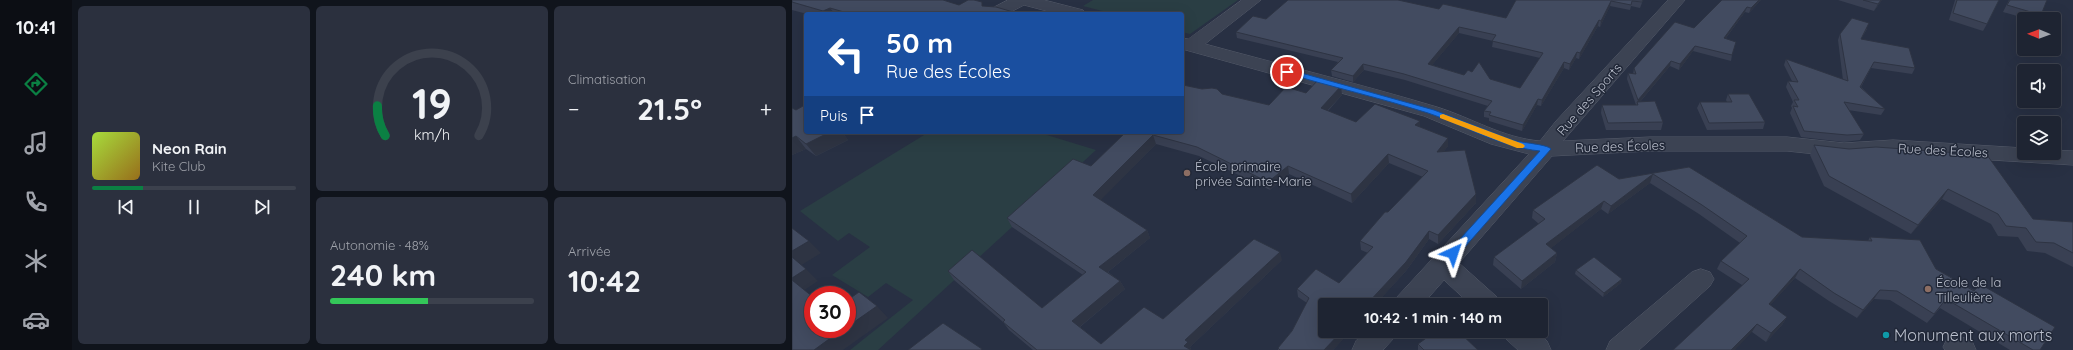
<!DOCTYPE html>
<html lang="fr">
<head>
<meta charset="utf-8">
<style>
	:root { --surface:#1e2432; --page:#2b303e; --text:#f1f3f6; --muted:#a1a4ac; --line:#3c414d; --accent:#0b8043 }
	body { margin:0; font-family:Quicksand,sans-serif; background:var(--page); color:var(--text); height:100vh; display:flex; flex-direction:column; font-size:15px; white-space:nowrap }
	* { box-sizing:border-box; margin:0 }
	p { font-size:13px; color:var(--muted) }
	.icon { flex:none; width:22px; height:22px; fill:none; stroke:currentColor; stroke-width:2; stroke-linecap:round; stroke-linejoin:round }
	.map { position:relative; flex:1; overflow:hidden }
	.panel { display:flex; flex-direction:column; gap:6px; padding:6px; background:#10141c; width:720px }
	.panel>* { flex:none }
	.top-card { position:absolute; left:12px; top:12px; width:380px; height:122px; border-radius:4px; box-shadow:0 4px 16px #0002,0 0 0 1px var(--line); background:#1a4fa0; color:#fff; overflow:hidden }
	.needle { width:26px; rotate:271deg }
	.fabs { position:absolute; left:1225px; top:12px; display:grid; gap:8px }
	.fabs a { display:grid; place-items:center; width:44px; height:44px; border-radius:4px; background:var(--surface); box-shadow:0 4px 16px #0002,0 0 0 1px var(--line); font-size:20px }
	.speed { position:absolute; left:12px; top:286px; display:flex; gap:8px; font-size:20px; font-weight:700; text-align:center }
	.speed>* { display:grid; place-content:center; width:52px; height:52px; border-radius:50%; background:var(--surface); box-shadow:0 4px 16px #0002,0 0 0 1px var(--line); line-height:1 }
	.speed .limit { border:6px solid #d22; background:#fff; color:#111 }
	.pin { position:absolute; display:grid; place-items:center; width:34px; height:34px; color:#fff; margin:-17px; border:2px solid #fff; border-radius:50%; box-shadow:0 1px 4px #0007 }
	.me { position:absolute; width:44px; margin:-22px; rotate:42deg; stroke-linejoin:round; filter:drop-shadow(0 0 3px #0008) }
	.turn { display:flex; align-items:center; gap:14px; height:84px; padding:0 16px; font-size:18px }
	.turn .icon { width:52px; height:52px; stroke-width:2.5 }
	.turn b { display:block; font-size:28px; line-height:34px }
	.then { display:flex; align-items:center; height:38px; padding:0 16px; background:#0003; gap:8px; font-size:15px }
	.big { font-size:30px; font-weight:700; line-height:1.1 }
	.panel .card { flex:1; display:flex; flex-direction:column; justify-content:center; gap:6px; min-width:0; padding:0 14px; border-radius:6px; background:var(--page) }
	.panel .dial { align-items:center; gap:0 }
	.dial svg { height:104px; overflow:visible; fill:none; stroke:var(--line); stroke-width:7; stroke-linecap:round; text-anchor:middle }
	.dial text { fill:var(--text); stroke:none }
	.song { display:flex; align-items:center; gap:12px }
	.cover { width:48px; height:48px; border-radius:6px; background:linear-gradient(135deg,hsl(80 70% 55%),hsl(40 70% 35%)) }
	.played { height:4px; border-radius:2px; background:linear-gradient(90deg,var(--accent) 25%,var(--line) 25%) }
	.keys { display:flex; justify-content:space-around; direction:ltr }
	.heat { display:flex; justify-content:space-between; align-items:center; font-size:22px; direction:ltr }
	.charge { height:6px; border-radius:3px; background:linear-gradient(90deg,#34c759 48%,var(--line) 0) }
	.panel .tiles { flex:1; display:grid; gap:6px; grid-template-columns:repeat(3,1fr) }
	.card:first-child { grid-row:span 2 }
	.trip { position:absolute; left:526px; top:298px; width:230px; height:40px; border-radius:4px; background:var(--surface); box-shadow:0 4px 16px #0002,0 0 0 1px var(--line); font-weight:700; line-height:40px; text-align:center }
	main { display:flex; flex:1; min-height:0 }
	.dock { display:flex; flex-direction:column; width:72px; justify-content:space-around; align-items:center; background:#0c0e14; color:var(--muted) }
	.dock .icon { width:28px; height:28px }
	.dock .on { color:var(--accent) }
	.dock b { font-size:18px; color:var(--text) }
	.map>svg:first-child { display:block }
	.green { fill:#2a3e44 }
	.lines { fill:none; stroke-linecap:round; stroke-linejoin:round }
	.minor-casing { stroke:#555b6a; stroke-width:1 }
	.minor { fill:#3c4353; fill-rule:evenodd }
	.wall { fill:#394053; fill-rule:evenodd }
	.shaded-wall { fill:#2e3443 }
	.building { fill:#424b60; stroke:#2e3443; fill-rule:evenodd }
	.route { fill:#1a73e8; stroke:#114b97 }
	.slow { fill:#f59e0b }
	.education-dot { fill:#8d6e63; stroke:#212838; stroke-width:1.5 }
	.culture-dot { fill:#0f9aa8; stroke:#212838; stroke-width:1.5 }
	.labels { text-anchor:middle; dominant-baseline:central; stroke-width:3; stroke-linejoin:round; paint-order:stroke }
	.street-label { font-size:13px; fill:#babfcc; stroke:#212838 }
	.poi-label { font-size:13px; fill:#babfcc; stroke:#212838; text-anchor:start }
	.near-poi-label { font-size:16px; fill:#babfcc; stroke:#212838; text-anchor:start }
</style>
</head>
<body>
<main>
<nav class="dock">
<b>10:41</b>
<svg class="icon on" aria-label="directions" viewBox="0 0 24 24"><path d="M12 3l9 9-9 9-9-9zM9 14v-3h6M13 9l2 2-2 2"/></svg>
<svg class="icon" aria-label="music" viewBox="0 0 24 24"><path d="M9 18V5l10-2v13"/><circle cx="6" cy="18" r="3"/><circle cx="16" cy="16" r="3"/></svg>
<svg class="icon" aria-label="phone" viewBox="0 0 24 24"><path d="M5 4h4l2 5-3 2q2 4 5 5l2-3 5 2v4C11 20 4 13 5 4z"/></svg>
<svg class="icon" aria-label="climate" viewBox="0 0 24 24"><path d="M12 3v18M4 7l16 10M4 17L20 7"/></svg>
<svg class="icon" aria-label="car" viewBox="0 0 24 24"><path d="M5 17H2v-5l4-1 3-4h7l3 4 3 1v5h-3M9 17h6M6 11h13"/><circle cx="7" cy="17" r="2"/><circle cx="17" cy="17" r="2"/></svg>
</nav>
<section class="panel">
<div class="tiles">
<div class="card">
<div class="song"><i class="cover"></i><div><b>Neon Rain</b><p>Kite Club</p></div></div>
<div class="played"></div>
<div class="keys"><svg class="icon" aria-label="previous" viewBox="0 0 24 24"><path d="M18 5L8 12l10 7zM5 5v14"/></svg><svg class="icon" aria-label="pause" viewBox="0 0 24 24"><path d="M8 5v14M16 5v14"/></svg><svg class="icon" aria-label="next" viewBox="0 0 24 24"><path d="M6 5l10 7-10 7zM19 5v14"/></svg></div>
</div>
<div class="card dial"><svg viewBox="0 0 100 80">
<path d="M14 69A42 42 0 1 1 86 69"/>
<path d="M14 69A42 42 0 0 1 8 46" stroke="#0b8043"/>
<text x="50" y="56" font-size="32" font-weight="700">19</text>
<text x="50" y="72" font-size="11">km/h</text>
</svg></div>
<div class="card"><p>Climatisation</p>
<div class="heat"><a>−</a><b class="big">21.5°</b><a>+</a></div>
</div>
<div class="card"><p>Autonomie · 48%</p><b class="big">240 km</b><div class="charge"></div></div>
<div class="card"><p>Arrivée</p><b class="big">10:42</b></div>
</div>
</section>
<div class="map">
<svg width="1281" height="350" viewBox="0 0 1281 350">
	<rect width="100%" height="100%" fill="#283043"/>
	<path class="green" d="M301,0H446L398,34L390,32V14H322L291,6Z
		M137,132H245L304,150L86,350H58L121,300L94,283L76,297L40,275L78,247L57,233L46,241L8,211Z"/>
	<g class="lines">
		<g class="minor-casing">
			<path id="minor" d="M216,0H252L291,10L293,14H266L232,5L215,14H195L197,10Z
				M450,0H469L413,44C490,65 568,84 645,107C680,118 711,138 748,141L764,121L876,0H893L771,141L858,137H995L1052,143L1101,140L1232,148V153H1262V150L1281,151V165L1101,154L1052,157L995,151H858L760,156L667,263L705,297L709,305H679L652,280L630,305H601L605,297L737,154L699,144L632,116L390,49V38L396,39Z
				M909,269L918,272L922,279L918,286L847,350H814L818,341L900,272Z
				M574,331H605L601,339L591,350H560L564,341Z
				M710,331H743L755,341L759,350H726L714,339Z
				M1165,335L1180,341L1184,350H1153L1151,347L1155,339Z"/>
		</g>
		<use href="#minor" class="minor"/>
	</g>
	<path class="wall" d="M0,0L192,6L228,14H15L0,10Z
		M724,0H851L848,8L839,6L838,10L818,6L808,27L806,26L787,59L784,58L777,70L772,68L749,106L745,105L730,131L697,121V118L692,117V111L696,106L613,80L572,70L561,82L540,76L539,70L546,62L445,38L444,32L647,9L714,18ZM667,33L701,41L700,47L748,58L728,88L698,79L672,75L640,65Z
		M969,0L957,13L953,12L934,38L940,55L939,61L901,51L887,70L878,66L848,102L871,122L869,130H814L809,113L810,105H844L835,79L836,73L841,74L842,68L902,28Z
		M1046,0H1090L1082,11Z
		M1163,0H1207L1195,24L1191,31L1157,20Z
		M1217,0H1255L1249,15L1246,19H1236L1211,12Z
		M1075,29L1069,39L1123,68L1120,74L1079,68L1069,87L1093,109L1089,115L1056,110L1072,134L1068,140L1052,142L1009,137L998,113L1000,108L999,106L1001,102L994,87L996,81H1000L992,65L994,59L1051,80L1046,40L1048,34Z
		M514,93L550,95L536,111L564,122L628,121V127L656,138V146L652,151L684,194V203L646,244L637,239L614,271L541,350H486V348L500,331L515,303L506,297L505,289L547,283L576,253L569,250L568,241L631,177L597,163L560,203L497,174L478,190L407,156L364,144L308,200L355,230L358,238L316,272L328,281L333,289L288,327L309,344L371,319L490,260L398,347L399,350H241L217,330L211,322L162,280L156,271L250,308L291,275L220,227L215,218L299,166L430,94L477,105Z
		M936,94L973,122L971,129L915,130L905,108L908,102H935L934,100Z
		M0,108L14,132H50L56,140L24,156L14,149L0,155Z
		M1022,145L1057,149L1241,219L1281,222V267L1253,253L1235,251L1226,237L1206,236L1199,224L1150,199L1119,234L1032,186L1018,155Z
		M897,167L1010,237L1076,241L1078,237L1144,269L1182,290L1188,284L1248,350H1218L1148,308L1135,323L1098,300L1082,299L1065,318L1037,301L1003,278L978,305L995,317L990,325L974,342L960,332L950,285L925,269L929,261L948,243L907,214L858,183L816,214L809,209L759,248L765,253L763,262L729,289L701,265L702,257L747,224L740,218L741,210L827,179Z
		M784,270L830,279L829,283L811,297L783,274Z
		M626,344L686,350H626Z"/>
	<path class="shaded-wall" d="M967,0H969L957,13L959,8Z
		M1089,0H1090L1082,11L1086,4Z
		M819,1L818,6L808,27L809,21Z
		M955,7L953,12L930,43L932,38Z
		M38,8L43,14H33L31,11Z
		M807,20L806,26L787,59L788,53Z
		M667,27V33L636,70V64Z
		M903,46L901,51L887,70L888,64Z
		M785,52L784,58L777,70L778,64Z
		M879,61L878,66L846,104L845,103L846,100Z
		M772,62V68L749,106L750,100Z
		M571,64L572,70L561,82V76Z
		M549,86L550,95L530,116L529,108Z
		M746,99L745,105L730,131L731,125Z
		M628,121V129L623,125Z
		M38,132H50L56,140L24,156L14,144Z
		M361,135L364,144L305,204L301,195Z
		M4,136L14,149L0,155V138Z
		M656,138V146L645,160V152Z
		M596,154L597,163L560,203L559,194Z
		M496,166L497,174L478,190L476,182Z
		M861,174L858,183L816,214L819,206Z
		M1156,189L1150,199L1119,234L1126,225Z
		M684,194V203L646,244V235Z
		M812,201L809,209L753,253L754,244Z
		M355,230L358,238L312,275L307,267Z
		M637,231V239L614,271L583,305H574Z
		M17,241L29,253L8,266L0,258V251Z
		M488,252L490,260L398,347L399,350H394L392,346L393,340Z
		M765,253L763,262L729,289L730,281Z
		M14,269L26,281L11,291L0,281V278Z
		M1008,269L1003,278L972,312L977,304Z
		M830,279L829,283L811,297L812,293Z
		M328,281L333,289L285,329L280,321Z
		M1088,290L1082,299L1065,318L1071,310Z
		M85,306L96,318L51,350H22L51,329H55V327Z
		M995,317L990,325L974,342L979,333Z
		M965,324L960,332L943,350H939Z
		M550,331H559L541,350H532Z"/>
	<path class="building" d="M0,0H151L167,5L176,0H182L190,2V6L204,7L228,14H59L38,8L31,11L0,2Z
		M496,0H606L647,9L651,4L714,18L724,0H851L850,2L840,1L839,5L819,1L809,21L807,20L788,53L785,52L778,64L772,62L750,100L746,99L731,125L697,115L699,112L692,111L700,101L612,74L571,64L561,76L539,70L551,58L444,32L461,16L474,19ZM667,27L704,35L700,41L751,53L728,88L698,79L687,62L680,72L676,70L672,75L636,64Z
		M930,0H967L959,8L955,7L932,38L944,42L940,55L903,46L888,64L879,61L846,100L836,73L844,74L842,68L883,22L902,28Z
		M1071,0H1089L1086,4Z
		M1165,0H1207L1195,24L1161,13Z
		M1218,0H1255L1249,15L1215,5Z
		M1060,18L1077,23L1069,39L1117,48L1123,68L1082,62L1068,87L1093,109L1052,102L1072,134L1055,135L1012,131L1001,106L1006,107L1002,100H1007L996,81L1006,82L994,59L1056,81L1048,34Z
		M526,80L549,86L529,108L564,122L583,104L628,121L623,125L656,138L645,152L673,150L684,194L646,235L637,231L614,262L574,305H533V331H550L532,350H488L486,348L500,331L517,298L505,289L524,269L547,283L581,247L568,241L593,212H596L636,171L596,154L559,194L496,166L476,182L405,147L361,135L301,195L355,230L307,267L328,281L280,321L309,344L352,307L371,319L462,239L488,252L393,340L396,342L392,346L399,350H245L211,322L213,320L156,271L180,250L250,308L294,272L215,218L281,159L299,166L334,132H390V86L391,85L410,89L420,88L425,89L430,94L477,105L494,87L514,93Z
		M936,94H957L973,122L917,123L908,102H940Z
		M863,101L871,122L816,123L810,105H846L845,102Z
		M11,106L14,108V132H38L14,144L4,136L0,138V108L4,110Z
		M1022,145L1057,149L1084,147L1195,155L1241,219L1281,222V253L1262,243L1244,242L1234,228L1214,226L1206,214L1156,189L1126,225L1037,176Z
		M805,165L827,179L897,167L1010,237L1080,241L1078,237L1128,240L1144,269L1182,291L1188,284L1263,327L1248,350H1241L1154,299L1142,314L1105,291L1088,290L1071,310L1042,293L1008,269L977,304L995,317L979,333L965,324L939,350H881L957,279L929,261L955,236L910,205L861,174L819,206L812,201L754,244L765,253L730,281L702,257L753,219L741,210Z
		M0,228L17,241L0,251Z
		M0,257L14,269L0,278Z
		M802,257L830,279L812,293L784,270Z
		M0,280L21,297V329H51L22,350H0Z
		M67,292L85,306L55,327V295H54L56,294L60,297Z
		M151,323L190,349L189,350H116Z
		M644,331H666L686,350H632L626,344Z"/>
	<path class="route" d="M495,69L642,110L720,140C729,143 755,144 759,149L665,256H658L656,253L658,250L748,151C708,147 674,126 636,113C589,98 540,87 493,73L491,72Z"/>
	<path class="slow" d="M651,114L731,144L733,146L731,148H725L648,118V115Z"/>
	<g class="education-dot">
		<circle cx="395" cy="173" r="4"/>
		<circle cx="1136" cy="289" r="4"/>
	</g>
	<circle class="culture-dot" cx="1094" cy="335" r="4"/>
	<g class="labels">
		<g class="street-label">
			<text transform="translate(797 99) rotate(-49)">Rue des Sports</text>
			<text transform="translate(828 146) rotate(-2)">Rue des Écoles</text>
			<text transform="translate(1151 150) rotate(3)">Rue des Écoles</text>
		</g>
		<g class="poi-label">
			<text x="403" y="166">École primaire<tspan x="403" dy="15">privée Sainte-Marie</tspan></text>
			<text x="1144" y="282">École de la<tspan x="1144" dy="15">Tilleulière</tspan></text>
		</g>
		<g class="near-poi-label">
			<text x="1102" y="335">Monument aux morts</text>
		</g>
	</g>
</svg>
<div class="fabs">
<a><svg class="needle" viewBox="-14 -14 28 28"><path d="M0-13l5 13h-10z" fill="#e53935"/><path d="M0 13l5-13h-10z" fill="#a1a4ac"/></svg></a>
<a><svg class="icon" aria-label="sound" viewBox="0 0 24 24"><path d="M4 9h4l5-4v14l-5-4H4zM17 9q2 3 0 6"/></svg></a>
<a><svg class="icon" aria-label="layers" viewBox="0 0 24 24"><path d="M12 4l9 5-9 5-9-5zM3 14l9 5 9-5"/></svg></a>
</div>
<div class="speed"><div class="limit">30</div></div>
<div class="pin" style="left:495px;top:72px;background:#d93025"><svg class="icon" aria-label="arrive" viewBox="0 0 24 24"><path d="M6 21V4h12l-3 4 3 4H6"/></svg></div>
<svg class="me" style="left:661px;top:253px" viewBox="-20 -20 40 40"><path d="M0-17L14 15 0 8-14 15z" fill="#1a73e8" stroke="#fff" stroke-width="4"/></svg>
<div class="trip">10:42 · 1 min · 140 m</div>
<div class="top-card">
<div class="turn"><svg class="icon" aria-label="left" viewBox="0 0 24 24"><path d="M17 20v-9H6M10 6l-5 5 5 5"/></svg><div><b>50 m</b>Rue des Écoles</div></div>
<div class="then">Puis<svg class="icon" aria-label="arrive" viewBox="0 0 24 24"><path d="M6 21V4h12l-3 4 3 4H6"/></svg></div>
</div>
</div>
</main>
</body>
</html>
